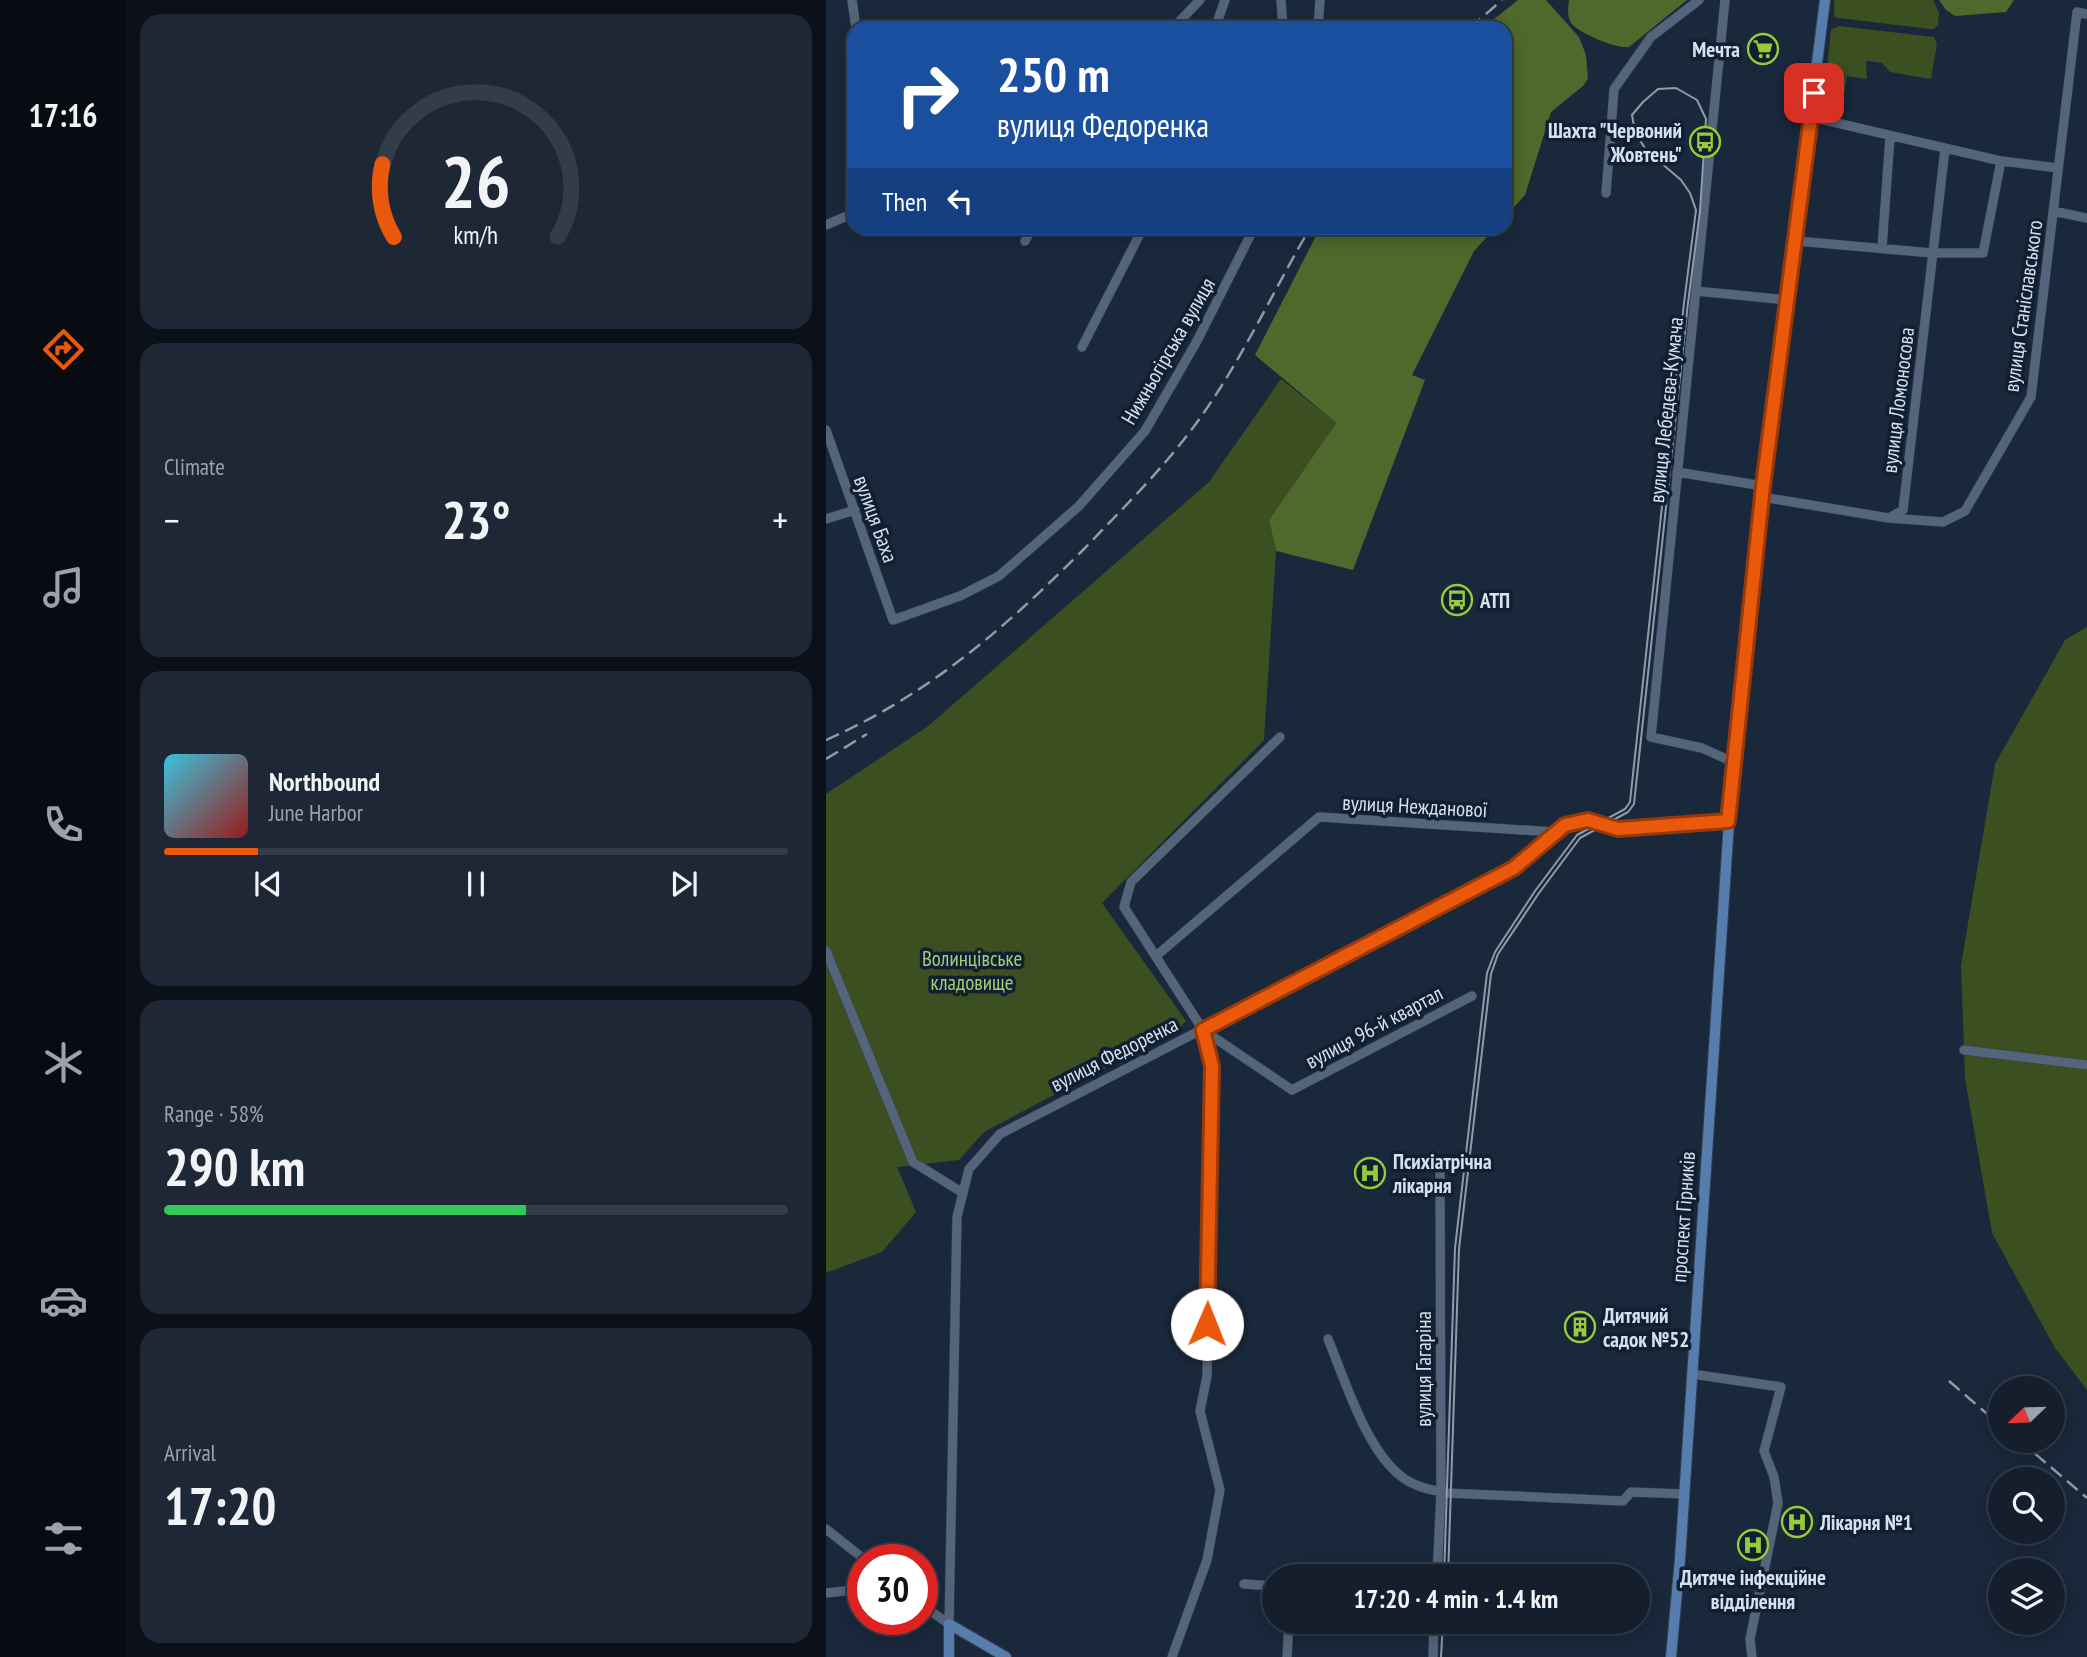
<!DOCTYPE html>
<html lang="en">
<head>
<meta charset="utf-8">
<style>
	:root { --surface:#141e2d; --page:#1d2735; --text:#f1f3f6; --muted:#9da2aa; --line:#333c49; --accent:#ea580c }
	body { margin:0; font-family:"PT Sans Narrow",sans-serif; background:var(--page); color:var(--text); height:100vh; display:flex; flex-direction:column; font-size:26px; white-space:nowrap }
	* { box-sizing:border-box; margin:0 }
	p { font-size:23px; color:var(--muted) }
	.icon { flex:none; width:38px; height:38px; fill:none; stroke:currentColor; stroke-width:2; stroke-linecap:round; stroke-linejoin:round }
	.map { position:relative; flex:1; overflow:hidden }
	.sheet { display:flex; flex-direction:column; gap:14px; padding:14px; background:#0b1019; width:700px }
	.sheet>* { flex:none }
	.top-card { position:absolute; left:21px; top:21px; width:665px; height:214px; border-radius:21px; box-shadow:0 4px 18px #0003,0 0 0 2px var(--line); background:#1a4fa0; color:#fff; overflow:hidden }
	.needle { width:46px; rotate:247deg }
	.fabs { position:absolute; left:1162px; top:1376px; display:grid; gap:14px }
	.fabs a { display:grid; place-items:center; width:77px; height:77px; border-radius:50%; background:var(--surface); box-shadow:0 4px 18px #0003,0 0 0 2px var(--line); font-size:35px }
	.speed { position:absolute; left:21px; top:1544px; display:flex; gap:14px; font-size:35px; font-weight:700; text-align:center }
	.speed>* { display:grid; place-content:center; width:91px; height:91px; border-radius:50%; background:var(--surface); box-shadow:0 4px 18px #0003,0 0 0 2px var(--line); line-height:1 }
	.speed .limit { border:10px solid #d22; background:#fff; color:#111 }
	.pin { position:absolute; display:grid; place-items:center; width:60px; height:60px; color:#fff; margin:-30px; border-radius:14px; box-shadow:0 4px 10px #0006 }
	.me { position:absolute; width:77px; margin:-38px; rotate:1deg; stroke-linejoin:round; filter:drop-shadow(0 0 5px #0008) }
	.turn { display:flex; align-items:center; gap:24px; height:147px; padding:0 35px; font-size:32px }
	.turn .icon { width:91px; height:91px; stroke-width:2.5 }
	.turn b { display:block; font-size:49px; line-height:60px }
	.then { display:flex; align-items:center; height:66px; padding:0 35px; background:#0003; gap:14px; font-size:26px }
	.big { font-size:52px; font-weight:600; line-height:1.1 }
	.sheet .widget { flex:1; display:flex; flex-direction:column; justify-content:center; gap:10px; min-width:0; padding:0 24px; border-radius:21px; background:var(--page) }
	.sheet .dial { align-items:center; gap:0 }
	.dial svg { height:182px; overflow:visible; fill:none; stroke:var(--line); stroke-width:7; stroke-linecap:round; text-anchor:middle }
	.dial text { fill:var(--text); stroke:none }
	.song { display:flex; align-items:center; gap:21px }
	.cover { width:84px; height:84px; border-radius:10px; background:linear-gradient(135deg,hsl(190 70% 55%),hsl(0 70% 35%)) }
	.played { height:7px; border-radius:4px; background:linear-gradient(90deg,var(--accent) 15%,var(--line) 15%) }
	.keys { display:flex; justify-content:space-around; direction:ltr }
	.heat { display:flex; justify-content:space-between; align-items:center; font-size:38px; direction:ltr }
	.charge { height:10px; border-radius:5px; background:linear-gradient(90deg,#34c759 58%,var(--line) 0) }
	.trip { position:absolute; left:436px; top:1564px; width:388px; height:70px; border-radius:35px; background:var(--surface); box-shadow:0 4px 18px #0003,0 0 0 2px var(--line); font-weight:600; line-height:70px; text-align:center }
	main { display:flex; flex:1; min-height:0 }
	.tab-bar { display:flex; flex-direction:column; width:126px; justify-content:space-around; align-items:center; background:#080c12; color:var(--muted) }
	.tab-bar .icon { width:49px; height:49px }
	.tab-bar .current { color:var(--accent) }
	.tab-bar b { font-size:32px; color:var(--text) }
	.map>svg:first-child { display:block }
	.green { fill:#3c4f21 }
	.forest { fill:#4f682b }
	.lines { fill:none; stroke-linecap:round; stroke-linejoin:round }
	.minor-casing { stroke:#374353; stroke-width:10 }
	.major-casing { stroke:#374353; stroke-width:12 }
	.minor { stroke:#54657b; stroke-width:9 }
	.major { stroke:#577daf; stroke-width:10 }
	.tram { stroke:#909baa; stroke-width:2 }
	.rail { stroke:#909baa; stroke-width:2.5; stroke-dasharray:14 7; stroke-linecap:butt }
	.route-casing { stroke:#983908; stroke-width:18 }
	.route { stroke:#ea580c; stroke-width:12 }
	.labels { text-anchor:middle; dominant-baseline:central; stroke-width:7; stroke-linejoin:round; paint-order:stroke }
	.poi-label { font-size:21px; font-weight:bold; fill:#d7e1ed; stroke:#101f31; text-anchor:start }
	.street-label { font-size:21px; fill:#d7e1ed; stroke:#101f31 }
	.park-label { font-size:21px; fill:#a7cd74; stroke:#101f31 }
</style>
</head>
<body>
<main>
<nav class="tab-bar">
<b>17:16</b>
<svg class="icon current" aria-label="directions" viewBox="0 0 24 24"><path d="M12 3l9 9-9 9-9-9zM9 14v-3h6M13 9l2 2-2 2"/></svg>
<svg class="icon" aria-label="music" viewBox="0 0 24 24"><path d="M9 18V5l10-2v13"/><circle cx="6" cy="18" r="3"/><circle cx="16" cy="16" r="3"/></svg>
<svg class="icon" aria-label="phone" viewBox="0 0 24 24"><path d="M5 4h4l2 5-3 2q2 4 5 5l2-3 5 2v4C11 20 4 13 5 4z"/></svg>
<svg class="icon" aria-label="climate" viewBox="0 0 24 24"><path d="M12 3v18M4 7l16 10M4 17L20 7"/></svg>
<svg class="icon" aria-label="car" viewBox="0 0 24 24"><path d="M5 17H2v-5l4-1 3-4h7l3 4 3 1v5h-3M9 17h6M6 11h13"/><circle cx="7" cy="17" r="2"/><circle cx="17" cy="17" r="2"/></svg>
<svg class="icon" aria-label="filters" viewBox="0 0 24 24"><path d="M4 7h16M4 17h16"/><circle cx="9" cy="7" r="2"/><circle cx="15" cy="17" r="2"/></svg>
</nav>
<section class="sheet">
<div class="widget dial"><svg viewBox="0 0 100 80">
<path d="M14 69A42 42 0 1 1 86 69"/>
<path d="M14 69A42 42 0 0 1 9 37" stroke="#ea580c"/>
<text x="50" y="56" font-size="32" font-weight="700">26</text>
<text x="50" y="72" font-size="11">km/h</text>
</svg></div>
<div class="widget"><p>Climate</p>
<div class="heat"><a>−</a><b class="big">23°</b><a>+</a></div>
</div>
<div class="widget">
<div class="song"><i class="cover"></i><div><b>Northbound</b><p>June Harbor</p></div></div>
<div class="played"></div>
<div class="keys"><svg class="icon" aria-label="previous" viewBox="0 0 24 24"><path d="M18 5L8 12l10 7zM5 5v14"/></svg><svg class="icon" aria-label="pause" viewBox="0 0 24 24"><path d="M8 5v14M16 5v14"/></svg><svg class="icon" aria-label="next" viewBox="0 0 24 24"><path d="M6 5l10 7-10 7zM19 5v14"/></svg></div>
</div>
<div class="widget"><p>Range · 58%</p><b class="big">290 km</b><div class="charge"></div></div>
<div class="widget"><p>Arrival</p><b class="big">17:20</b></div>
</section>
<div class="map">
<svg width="1261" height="1657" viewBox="0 0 1261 1657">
	<rect width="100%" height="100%" fill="#1a283c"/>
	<path class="green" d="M1008,0H1107L1113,13L1112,25L1108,29H1104L1013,18L1008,17Z
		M1013,26L1108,37L1111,44L1105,79L1064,72L1056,63L1040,61L1041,79L1021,76L1014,119L996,114L1005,30Z
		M455,379L510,423L443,520L450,551L438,740L276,903L360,1021L353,1029L158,1132L133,1160L71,1167L90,1212L56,1252L0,1273V794L101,727L383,482Z
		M1261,627V1390L1229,1348L1166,1233L1139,1078L1135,965L1169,764L1239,640Z"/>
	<path class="forest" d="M692,0H720L753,37L760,55L762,79L757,86L725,112L699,195L679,217V28H657Z
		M743,0H861L803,47C791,49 752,33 745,23C741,16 742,7 743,0Z
		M1113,0H1188L1180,12L1129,16L1120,10Z
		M494,228H669L648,251L586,375L599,380L527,570L450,551L443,520L510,423L429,355Z"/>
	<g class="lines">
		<g class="minor-casing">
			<path id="minor" d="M26,0L30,28
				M455,0L457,28
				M899,0L825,737L876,748L907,762
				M347,28L374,0
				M389,28L399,0
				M492,28L494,0
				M985,117L1175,161
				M780,193L788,89L825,37L873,0
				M1227,211L1261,218
				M0,225L28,213
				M199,241L206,228
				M970,241L1106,253H1157L1175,161L1232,168
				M1056,248L1064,137
				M870,291L961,300
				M256,347L317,228
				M0,430L67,620L134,596L173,576L253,506L319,431L371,341L428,228
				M851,472L937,486
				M936,497L1063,518L1077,510L1119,149
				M1063,518L1117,522L1139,511L1205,397L1251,12L1261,14
				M0,519L29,510
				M454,737L305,882L298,907L377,1030L466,1090L646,996
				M0,951L87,1162L137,1193
				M330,956L493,817L729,832
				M1138,1050L1261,1065
				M502,1339C519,1380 540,1450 576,1477C589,1487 605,1490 621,1493L797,1501L805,1492L859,1494
				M866,1374L955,1387L938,1451L948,1477L952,1503L924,1639L926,1657
				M0,1529L38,1559
				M611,1577L615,1492L614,1162
				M418,1584L448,1586
				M0,1593L37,1589
				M96,1605L123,1624
				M123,1624L131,1217L143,1169L174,1134L688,868L729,832L739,825L752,821L762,820L792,829L902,821
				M346,1657L381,1560L394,1490L374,1411L381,1376L385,1066L377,1030
				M461,1657L463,1622
				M607,1657L608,1622"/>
		</g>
		<g class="major-casing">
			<path id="major" d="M123,1657V1624L180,1657
				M845,1657L854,1559L907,762L937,486L999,0"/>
		</g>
		<use href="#minor" class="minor"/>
		<use href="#major" class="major"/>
		<path class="tram" d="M618,1577L629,1248L661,973L669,952L709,891L751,835L799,809L804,802L858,303L870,210L864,193L855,180L820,150L809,132L806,115L817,102L832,89L850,88L871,100L880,119L874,211L862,303L808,804L802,812L754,838L713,893L672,954L665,974L633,1249L622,1577
			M615,1657L617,1622"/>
		<path class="rail" d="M644,28L676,0
			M0,740C104,694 180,627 259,548C297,508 336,470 369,425C414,364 446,293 484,228
			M0,759L41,734
			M1123,1381L1174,1425
			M1193,1440L1261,1498"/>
	</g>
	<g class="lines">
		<g class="route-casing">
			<path id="route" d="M381,1324L386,1066L377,1030L688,868L739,825L762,820L792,829L902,821L937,486L988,93"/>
		</g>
		<use href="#route" class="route"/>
	</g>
	<defs>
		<g id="supermarket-ring" transform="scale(1.575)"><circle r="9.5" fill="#101f31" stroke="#96cc39" stroke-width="1.5"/><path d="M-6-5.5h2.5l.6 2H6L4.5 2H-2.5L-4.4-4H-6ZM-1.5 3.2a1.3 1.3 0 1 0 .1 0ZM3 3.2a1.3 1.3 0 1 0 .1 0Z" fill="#96cc39"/></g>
		<g id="bus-ring" transform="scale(1.575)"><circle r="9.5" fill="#101f31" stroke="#96cc39" stroke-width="1.5"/><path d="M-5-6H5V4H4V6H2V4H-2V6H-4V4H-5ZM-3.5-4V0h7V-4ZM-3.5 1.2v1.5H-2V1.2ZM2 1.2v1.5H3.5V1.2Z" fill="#96cc39"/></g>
		<g id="hospital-ring" transform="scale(1.575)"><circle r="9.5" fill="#101f31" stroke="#96cc39" stroke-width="1.5"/><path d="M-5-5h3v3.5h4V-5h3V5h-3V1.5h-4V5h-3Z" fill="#96cc39"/></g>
		<g id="building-ring" transform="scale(1.575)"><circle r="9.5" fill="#101f31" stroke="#96cc39" stroke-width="1.5"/><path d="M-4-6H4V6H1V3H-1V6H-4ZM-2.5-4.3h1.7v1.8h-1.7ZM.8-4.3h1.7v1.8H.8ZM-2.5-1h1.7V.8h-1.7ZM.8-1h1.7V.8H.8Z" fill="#96cc39"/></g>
	</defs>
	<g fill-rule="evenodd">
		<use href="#supermarket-ring" x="937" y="49"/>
		<use href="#bus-ring" x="879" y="142"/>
		<use href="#bus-ring" x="631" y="600"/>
		<use href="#hospital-ring" x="544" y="1173"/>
		<use href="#building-ring" x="754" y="1327"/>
		<use href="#hospital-ring" x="971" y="1522"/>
		<use href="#hospital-ring" x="927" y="1545"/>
	</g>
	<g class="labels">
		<g class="poi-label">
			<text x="914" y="49" text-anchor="end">Мечта</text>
			<text x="856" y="130" text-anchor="end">Шахта "Червоний<tspan x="856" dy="24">Жовтень"</tspan></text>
			<text x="654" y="600">АТП</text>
			<text x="567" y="1161">Психіатрічна<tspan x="567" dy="24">лікарня</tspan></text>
			<text x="777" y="1315">Дитячий<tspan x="777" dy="24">садок №52</tspan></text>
			<text x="994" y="1522">Лікарня №1</text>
			<text x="927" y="1577" text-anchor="middle">Дитяче інфекційне<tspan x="927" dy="24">відділення</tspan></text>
		</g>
		<g class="street-label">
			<text transform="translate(1197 306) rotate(-82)">вулиця Станіславського</text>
			<text transform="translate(342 351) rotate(-60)">Нижньогірська вулиця</text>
			<text transform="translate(1072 400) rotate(-83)">вулиця Ломоносова</text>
			<text transform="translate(840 410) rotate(-84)">вулиця Лебедєва-Кумача</text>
			<text transform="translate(50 519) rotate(70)">вулиця Баха</text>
			<text transform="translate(589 806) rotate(3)">вулиця Нежданової</text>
			<text transform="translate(548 1027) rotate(-28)">вулиця 96-й квартал</text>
			<text transform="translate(288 1054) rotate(-27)">вулиця Федоренка</text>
			<text transform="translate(857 1217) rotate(-86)">проспект Гірників</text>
			<text transform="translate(597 1369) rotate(-90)">вулиця Гагаріна</text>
		</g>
		<g class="park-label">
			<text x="146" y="958">Волинцівське<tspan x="146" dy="24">кладовище</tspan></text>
		</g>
	</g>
</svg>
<div class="fabs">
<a><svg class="needle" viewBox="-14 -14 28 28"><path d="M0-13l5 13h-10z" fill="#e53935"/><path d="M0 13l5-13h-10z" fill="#9da2aa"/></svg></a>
<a><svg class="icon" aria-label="search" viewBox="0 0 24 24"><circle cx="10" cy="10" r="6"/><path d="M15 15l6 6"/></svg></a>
<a><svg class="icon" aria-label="layers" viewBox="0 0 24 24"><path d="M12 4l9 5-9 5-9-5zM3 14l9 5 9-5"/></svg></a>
</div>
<div class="speed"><div class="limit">30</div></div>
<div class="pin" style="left:988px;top:93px;background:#d93025"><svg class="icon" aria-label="arrive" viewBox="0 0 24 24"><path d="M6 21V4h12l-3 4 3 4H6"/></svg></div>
<svg class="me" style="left:381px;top:1324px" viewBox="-20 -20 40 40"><circle r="19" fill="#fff"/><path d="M0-13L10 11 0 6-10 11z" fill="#ea580c"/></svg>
<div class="trip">17:20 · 4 min · 1.4 km</div>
<div class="top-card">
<div class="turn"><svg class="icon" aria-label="right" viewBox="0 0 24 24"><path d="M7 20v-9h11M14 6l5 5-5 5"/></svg><div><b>250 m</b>вулиця Федоренка</div></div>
<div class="then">Then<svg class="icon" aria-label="left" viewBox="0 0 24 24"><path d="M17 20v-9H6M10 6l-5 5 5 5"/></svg></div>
</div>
</div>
</main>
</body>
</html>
